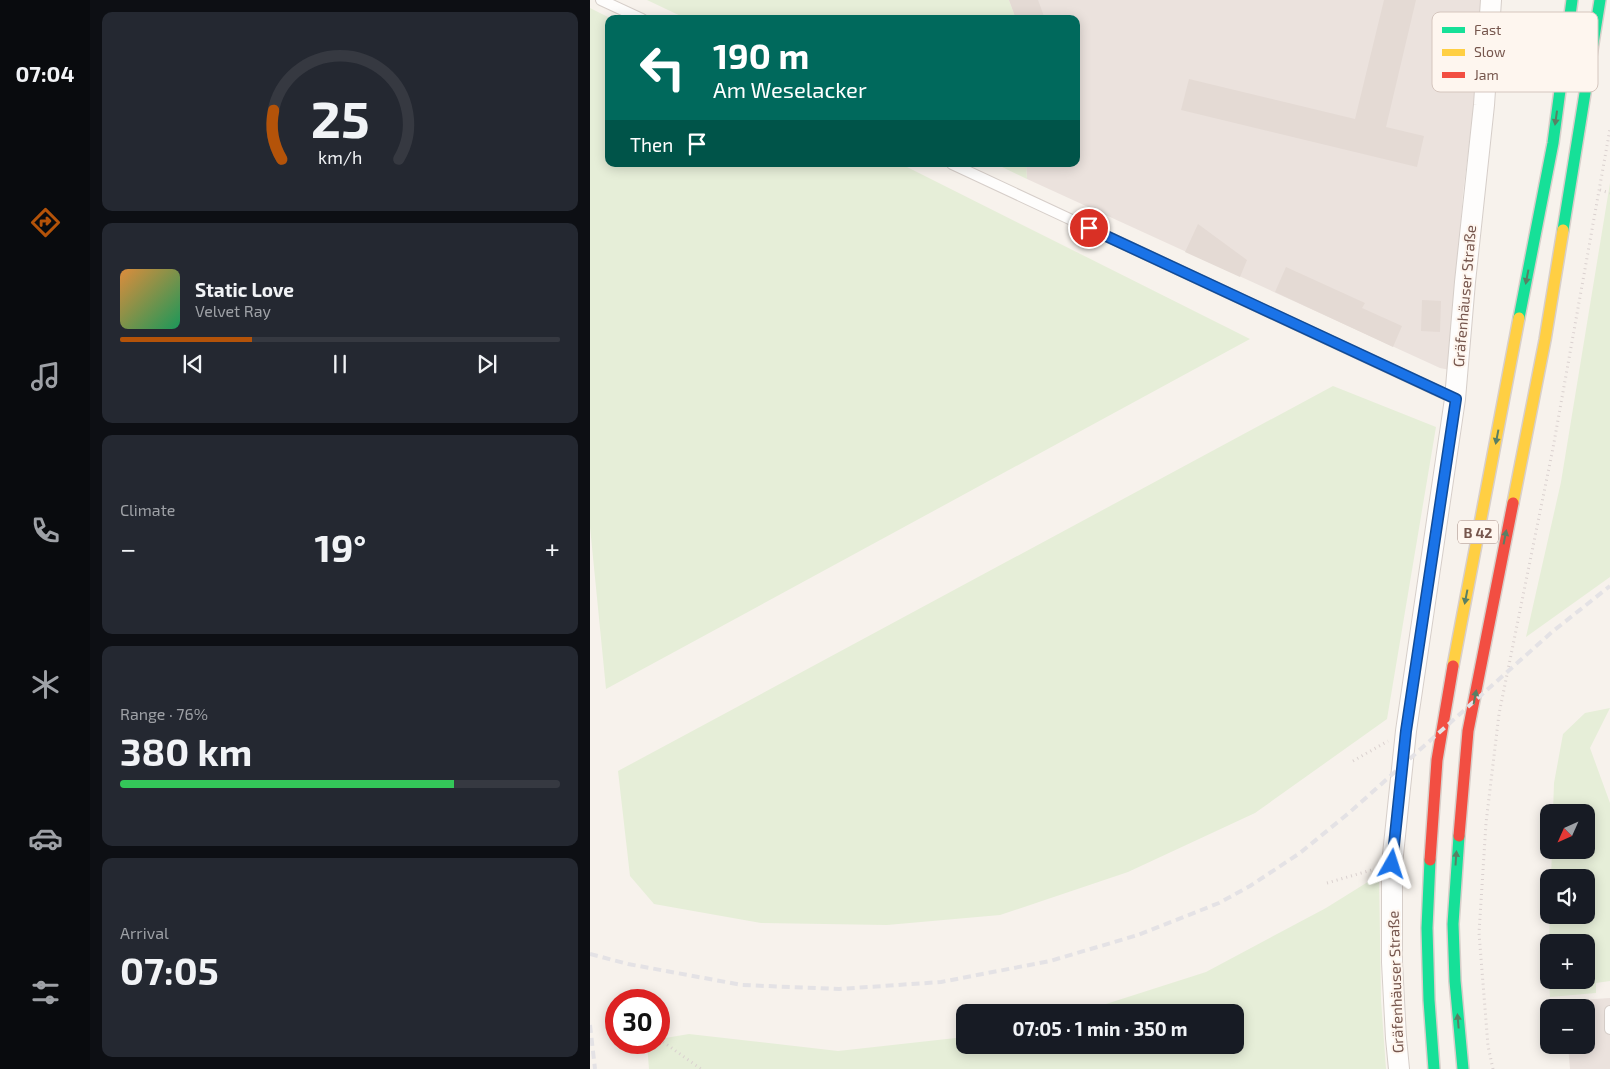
<!DOCTYPE html>
<html lang="en">
<head>
<meta charset="utf-8">
<style>
	:root { --surface:#171b24; --page:#242831; --text:#f1f3f6; --muted:#9ea1a6; --line:#363941; --accent:#b45309 }
	body { margin:0; font-family:"Exo 2",sans-serif; background:var(--page); color:var(--text); height:100vh; display:flex; flex-direction:column; font-size:19px; white-space:nowrap }
	* { box-sizing:border-box; margin:0 }
	p { font-size:16px; color:var(--muted) }
	.icon { flex:none; width:28px; height:28px; fill:none; stroke:currentColor; stroke-width:2; stroke-linecap:round; stroke-linejoin:round }
	.map { position:relative; flex:1; overflow:hidden }
	.sheet { display:flex; flex-direction:column; gap:12px; padding:12px; background:#0d0f14; width:500px }
	.sheet>* { flex:none }
	.hud { position:absolute; left:15px; top:15px; width:475px; height:152px; border-radius:10px; box-shadow:0 2px 12px #0003; background:#00695c; color:#fff; overflow:hidden }
	.needle { width:32px; rotate:225deg }
	.controls { position:absolute; left:950px; top:804px; display:grid; gap:10px }
	.controls a { display:grid; place-items:center; width:55px; height:55px; border-radius:10px; background:var(--surface); box-shadow:0 2px 12px #0003; font-size:25px }
	.speed { position:absolute; left:15px; top:989px; display:flex; gap:10px; font-size:25px; font-weight:700; text-align:center }
	.speed>* { display:grid; place-content:center; width:65px; height:65px; border-radius:50%; background:var(--surface); box-shadow:0 2px 12px #0003; line-height:1 }
	.speed .limit { border:8px solid #d22; background:#fff; color:#111 }
	.pin { position:absolute; display:grid; place-items:center; width:42px; height:42px; color:#fff; margin:-21px; border:2px solid #fff; border-radius:50%; box-shadow:0 1px 5px #0007 }
	.me { position:absolute; width:55px; margin:-28px; rotate:6deg; stroke-linejoin:round; filter:drop-shadow(0 0 4px #0008) }
	.turn { display:flex; align-items:center; gap:18px; height:105px; padding:0 25px; font-size:22px }
	.turn .icon { width:65px; height:65px; stroke-width:2.5 }
	.turn b { display:block; font-size:35px; line-height:42px }
	.then { display:flex; align-items:center; height:48px; padding:0 25px; background:#0003; gap:10px; font-size:19px }
	.big { font-size:38px; font-weight:700; line-height:1.1 }
	.sheet .widget { flex:1; display:flex; flex-direction:column; justify-content:center; gap:8px; min-width:0; padding:0 18px; border-radius:10px; background:var(--page) }
	.sheet .dial { align-items:center; gap:0 }
	.dial svg { height:130px; overflow:visible; fill:none; stroke:var(--line); stroke-width:7; stroke-linecap:round; text-anchor:middle }
	.dial text { fill:var(--text); stroke:none }
	.song { display:flex; align-items:center; gap:15px }
	.cover { width:60px; height:60px; border-radius:8px; background:linear-gradient(135deg,hsl(30 70% 55%),hsl(150 70% 35%)) }
	.played { height:5px; border-radius:2px; background:linear-gradient(90deg,var(--accent) 30%,var(--line) 30%) }
	.keys { display:flex; justify-content:space-around; direction:ltr }
	.heat { display:flex; justify-content:space-between; align-items:center; font-size:28px; direction:ltr }
	.charge { height:8px; border-radius:4px; background:linear-gradient(90deg,#34c759 76%,var(--line) 0) }
	.trip { position:absolute; left:366px; top:1004px; width:288px; height:50px; border-radius:10px; background:var(--surface); box-shadow:0 2px 12px #0003; font-weight:700; line-height:50px; text-align:center }
	main { display:flex; flex:1; min-height:0 }
	.dock { display:flex; flex-direction:column; width:90px; justify-content:space-around; align-items:center; background:#090b0e; color:var(--muted) }
	.dock .icon { width:35px; height:35px }
	.dock .on { color:var(--accent) }
	.dock b { font-size:22px; color:var(--text) }
	.map>svg:first-child { display:block }
	.industrial { fill:#ebe2dd }
	.green { fill:#e6eed8 }
	.building { fill:#e4dad4 }
	.lines { fill:none; stroke-linecap:round; stroke-linejoin:round }
	.lane-casing { stroke:#d6cec9; stroke-width:12 }
	.street-casing { stroke:#d6cec9; stroke-width:22 }
	.fast-casing { stroke:#d8cfca; stroke-width:14 }
	.slow-casing { stroke:#d8cfca; stroke-width:14 }
	.jam-casing { stroke:#d8cfca; stroke-width:14 }
	.path { stroke:#dad1cf; stroke-width:3; stroke-dasharray:1 4; stroke-linecap:butt }
	.lane { stroke:#fefdfc; stroke-width:10 }
	.street { stroke:#fefdfc; stroke-width:20 }
	.fast { stroke:#16e098; stroke-width:11 }
	.slow { stroke:#ffcf43; stroke-width:11 }
	.jam { stroke:#f24e42; stroke-width:11 }
	.rail { stroke:#e4e2e5; stroke-width:4; stroke-dasharray:8 5; stroke-linecap:butt }
	.oneway { fill:#597f64 }
	.route-casing { stroke:#114b97; stroke-width:12 }
	.route { stroke:#1a73e8; stroke-width:9 }
	.labels { text-anchor:middle; dominant-baseline:central; stroke-width:4; stroke-linejoin:round; paint-order:stroke }
	.shield { fill:#fef6ef; stroke:#9f867e; stroke-width:1 }
	.shield-label { font-size:14px; font-weight:bold; fill:#76564d }
	.street-label { font-size:15px; fill:#76564d; stroke:#fef6ef }
	.key { fill:#fef6ef; stroke:#d5c6be; stroke-width:1 }
	.key-label { font-size:14px; fill:#76564d }
</style>
</head>
<body>
<main>
<nav class="dock">
<b>07:04</b>
<svg class="icon on" aria-label="directions" viewBox="0 0 24 24"><path d="M12 3l9 9-9 9-9-9zM9 14v-3h6M13 9l2 2-2 2"/></svg>
<svg class="icon" aria-label="music" viewBox="0 0 24 24"><path d="M9 18V5l10-2v13"/><circle cx="6" cy="18" r="3"/><circle cx="16" cy="16" r="3"/></svg>
<svg class="icon" aria-label="phone" viewBox="0 0 24 24"><path d="M5 4h4l2 5-3 2q2 4 5 5l2-3 5 2v4C11 20 4 13 5 4z"/></svg>
<svg class="icon" aria-label="climate" viewBox="0 0 24 24"><path d="M12 3v18M4 7l16 10M4 17L20 7"/></svg>
<svg class="icon" aria-label="car" viewBox="0 0 24 24"><path d="M5 17H2v-5l4-1 3-4h7l3 4 3 1v5h-3M9 17h6M6 11h13"/><circle cx="7" cy="17" r="2"/><circle cx="17" cy="17" r="2"/></svg>
<svg class="icon" aria-label="filters" viewBox="0 0 24 24"><path d="M4 7h16M4 17h16"/><circle cx="9" cy="7" r="2"/><circle cx="15" cy="17" r="2"/></svg>
</nav>
<section class="sheet">
<div class="widget dial"><svg viewBox="0 0 100 80">
<path d="M14 69A42 42 0 1 1 86 69"/>
<path d="M14 69A42 42 0 0 1 9 39" stroke="#b45309"/>
<text x="50" y="56" font-size="32" font-weight="700">25</text>
<text x="50" y="72" font-size="11">km/h</text>
</svg></div>
<div class="widget">
<div class="song"><i class="cover"></i><div><b>Static Love</b><p>Velvet Ray</p></div></div>
<div class="played"></div>
<div class="keys"><svg class="icon" aria-label="previous" viewBox="0 0 24 24"><path d="M18 5L8 12l10 7zM5 5v14"/></svg><svg class="icon" aria-label="pause" viewBox="0 0 24 24"><path d="M8 5v14M16 5v14"/></svg><svg class="icon" aria-label="next" viewBox="0 0 24 24"><path d="M6 5l10 7-10 7zM19 5v14"/></svg></div>
</div>
<div class="widget"><p>Climate</p>
<div class="heat"><a>−</a><b class="big">19°</b><a>+</a></div>
</div>
<div class="widget"><p>Range · 76%</p><b class="big">380 km</b><div class="charge"></div></div>
<div class="widget"><p>Arrival</p><b class="big">07:05</b></div>
</section>
<div class="map">
<svg width="1020" height="1069" viewBox="0 0 1020 1069">
	<rect width="100%" height="100%" fill="#f7f2ec"/>
	<path class="industrial" d="M419,0H892L886,90L873,193L860,370L850,368L437,179L436,164H486V19H426Z
		M1020,998V1069H980L978,1045H996V1008L975,1007V1001Z"/>
	<path class="green" d="M57,0H419L426,19H97Z
		M0,8L22,19H19V164H311L660,339L16,689L0,527Z
		M406,164H436L437,179Z
		M1020,183V577L936,637L971,482Z
		M743,386L846,427L797,719L665,813L538,872L410,915L297,925L171,923L64,904L40,876L28,771Z
		M1020,708L1000,748L1020,803V981L1006,983V993L960,997L959,980H996V942H959L960,915H996V878L961,877L962,850H996V812H963L964,783L973,734L995,713Z
		M789,875L791,1000L796,1069H59L57,1043L69,1042V1039L99,1034L248,1051L375,1037V1045H645V1012H491L616,972L736,908Z"/>
	<path class="building" d="M419,0H448L455,19H426Z
		M794,0H826L796,127L834,136L827,167L591,110L599,79L765,119Z
		M608,224L657,260L650,277L595,252Z
		M696,267L775,303L772,308L812,326L803,347L685,292Z
		M832,300L851,301L850,332L831,331Z"/>
	<g class="lines">
		<g class="lane-casing">
			<path id="lane" d="M11,0L52,19
				M362,164L865,399
				M1020,1011V1029"/>
		</g>
		<g class="street-casing">
			<path id="street" d="M809,1069L806,1038L802,962V864L816,731L865,399L875,282L894,105L901,0"/>
		</g>
		<g class="fast-casing">
			<path id="fast" d="M973,230L1010,0
				M929,318L963,143L982,0
				M869,836L863,924L865,981L873,1069
				M840,860L837,928L839,1000L844,1069"/>
		</g>
		<g class="slow-casing">
			<path id="slow" d="M923,503L955,340L973,230
				M863,666L929,318"/>
		</g>
		<g class="jam-casing">
			<path id="jam" d="M869,836L878,731L923,503
				M840,860L847,760L863,666"/>
		</g>
		<path class="path" d="M1010,190L1020,193
			M763,761L798,741
			M737,883L785,869
			M69,1039L111,1069
			M903,1069L898,1046L889,933L896,823L909,714L963,448L1020,129"/>
		<use href="#lane" class="lane"/>
		<use href="#street" class="street"/>
		<use href="#fast" class="fast"/>
		<use href="#slow" class="slow"/>
		<use href="#jam" class="jam"/>
		<path class="rail" d="M0,954L38,964L152,985L249,989L351,982L460,961L548,935L629,903L660,886L710,853L760,812L962,632L1020,586
			M0,1025L5,1069"/>
	</g>
	<defs><path id="oneway-solid" d="M-6-.8H1V-3.2L6.5 0L1 3.2V.8H-6Z" transform="scale(1.25)"/></defs>
	<g class="oneway">
		<use href="#oneway-solid" transform="translate(966 118) rotate(98)"/>
		<use href="#oneway-solid" transform="translate(937 277) rotate(101)"/>
		<use href="#oneway-solid" transform="translate(907 437) rotate(101)"/>
		<use href="#oneway-solid" transform="translate(915 537) rotate(-79)"/>
		<use href="#oneway-solid" transform="translate(876 597) rotate(101)"/>
		<use href="#oneway-solid" transform="translate(885 697) rotate(-79)"/>
		<use href="#oneway-solid" transform="translate(866 858) rotate(-86)"/>
		<use href="#oneway-solid" transform="translate(868 1021) rotate(-95)"/>
	</g>
	<g class="lines">
		<g class="route-casing">
			<path id="route" d="M499,228L866,399L816,731L802,864"/>
		</g>
		<use href="#route" class="route"/>
	</g>
	<g class="labels">
		<rect class="shield" x="868" y="520.5" width="40" height="23" rx="4"/>
		<g class="shield-label">
			<text x="888" y="532">B 42</text>
		</g>
		<g class="street-label">
			<text transform="translate(874 296) rotate(-85)">Gräfenhäuser Straße</text>
			<text transform="translate(805 982) rotate(-92)">Gräfenhäuser Straße</text>
		</g>
	</g>
	<rect x="842" y="12" width="166" height="80" rx="8" class="key"/>
	<rect x="852" y="27" width="23" height="6" fill="#16e098"/>
	<rect x="852" y="49" width="23" height="7" fill="#ffcf43"/>
	<rect x="852" y="72" width="23" height="6" fill="#f24e42"/>
	<g class="key-label">
		<text x="884" y="35">Fast</text>
		<text x="884" y="57">Slow</text>
		<text x="884" y="80">Jam</text>
	</g>
</svg>
<div class="controls">
<a><svg class="needle" viewBox="-14 -14 28 28"><path d="M0-13l5 13h-10z" fill="#e53935"/><path d="M0 13l5-13h-10z" fill="#9ea1a6"/></svg></a>
<a><svg class="icon" aria-label="sound" viewBox="0 0 24 24"><path d="M4 9h4l5-4v14l-5-4H4zM17 9q2 3 0 6"/></svg></a>
<a>+</a>
<a>−</a>
</div>
<div class="speed"><div class="limit">30</div></div>
<div class="pin" style="left:499px;top:228px;background:#d93025"><svg class="icon" aria-label="arrive" viewBox="0 0 24 24"><path d="M6 21V4h12l-3 4 3 4H6"/></svg></div>
<svg class="me" style="left:802px;top:864px" viewBox="-20 -20 40 40"><path d="M0-17L14 15 0 8-14 15z" fill="#1a73e8" stroke="#fff" stroke-width="4"/></svg>
<div class="trip">07:05 · 1 min · 350 m</div>
<div class="hud">
<div class="turn"><svg class="icon" aria-label="left" viewBox="0 0 24 24"><path d="M17 20v-9H6M10 6l-5 5 5 5"/></svg><div><b>190 m</b>Am Weselacker</div></div>
<div class="then">Then<svg class="icon" aria-label="arrive" viewBox="0 0 24 24"><path d="M6 21V4h12l-3 4 3 4H6"/></svg></div>
</div>
</div>
</main>
</body>
</html>
